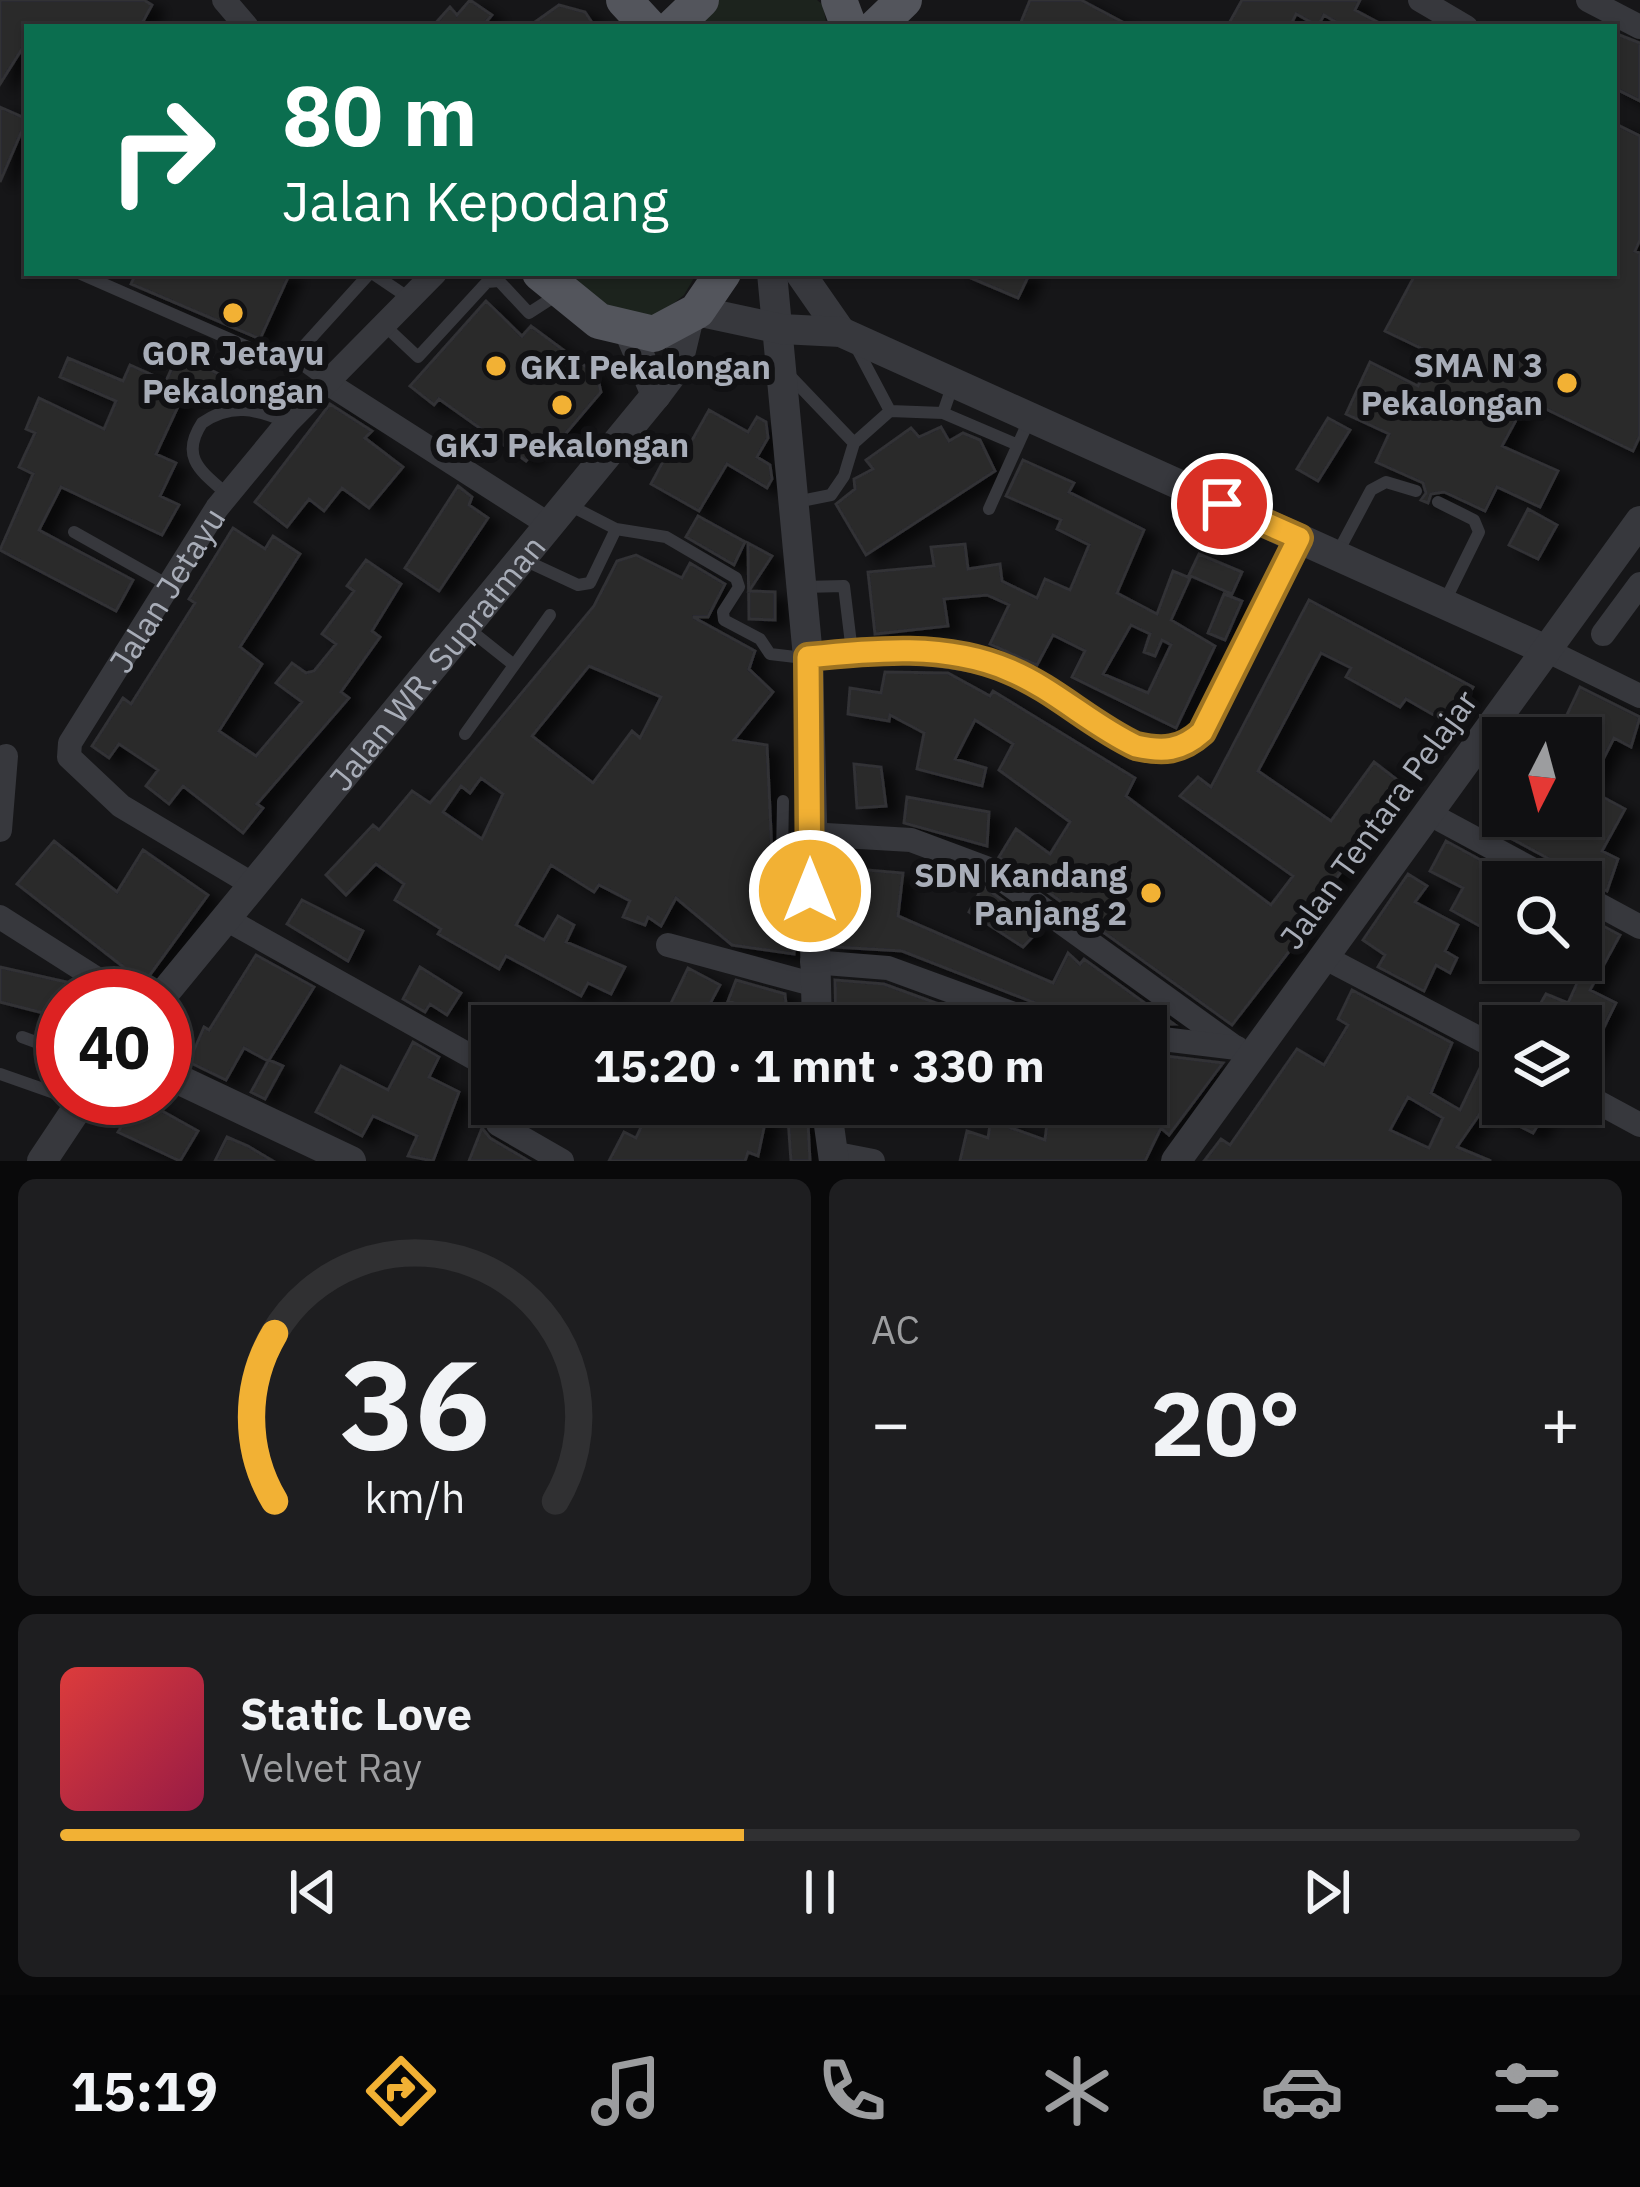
<!DOCTYPE html>
<html lang="id">
<head>
<meta charset="utf-8">
<style>
	:root { --surface:#101012; --page:#1e1e20; --text:#f1f3f6; --muted:#9c9d9f; --line:#303032; --accent:#f2b134 }
	body { margin:0; font-family:"IBM Plex Sans",sans-serif; background:var(--page); color:var(--text); height:100vh; display:flex; flex-direction:column; font-size:45px; white-space:nowrap }
	* { box-sizing:border-box; margin:0 }
	p { font-size:39px; color:var(--muted) }
	.icon { flex:none; width:66px; height:66px; fill:none; stroke:currentColor; stroke-width:2; stroke-linecap:round; stroke-linejoin:round }
	.map { position:relative; height:1161px; overflow:hidden }
	.side { display:flex; flex-direction:column; gap:18px; padding:18px; background:#09090a; flex:1 }
	.side>* { flex:none }
	.banner { position:absolute; left:24px; top:24px; width:1593px; height:252px; border-radius:0px; box-shadow:0 3px 9px #0004,0 0 0 3px var(--line); background:#0b6e4f; color:#fff; overflow:hidden }
	.needle { width:78px; rotate:186deg }
	.tools { position:absolute; left:1482px; top:717px; display:grid; gap:24px }
	.tools a { display:grid; place-items:center; width:120px; height:120px; border-radius:0px; background:var(--surface); box-shadow:0 3px 9px #0004,0 0 0 3px var(--line); font-size:60px }
	.speed { position:absolute; left:36px; top:969px; display:flex; gap:24px; font-size:60px; font-weight:700; text-align:center }
	.speed>* { display:grid; place-content:center; width:156px; height:156px; border-radius:50%; background:var(--surface); box-shadow:0 3px 9px #0004,0 0 0 3px var(--line); line-height:1 }
	.speed .limit { border:18px solid #d22; background:#fff; color:#111 }
	.pin { position:absolute; display:grid; place-items:center; width:102px; height:102px; color:#fff; margin:-51px; border:6px solid #fff; border-radius:50%; box-shadow:0 3px 12px #0007 }
	.me { position:absolute; width:132px; margin:-66px; rotate:0deg; stroke-linejoin:round; filter:drop-shadow(0 0 9px #0008) }
	.turn { display:flex; align-items:center; gap:42px; height:252px; padding:0 60px; font-size:54px }
	.turn .icon { width:156px; height:156px; stroke-width:2.5 }
	.turn b { display:block; font-size:84px; line-height:102px }
	.big { font-size:90px; font-weight:800; line-height:1.1 }
	.side .card { flex:1; display:flex; flex-direction:column; justify-content:center; gap:18px; min-width:0; padding:0 42px; border-radius:18px; background:var(--page) }
	.side .dial { align-items:center; gap:0 }
	.dial svg { height:312px; overflow:visible; fill:none; stroke:var(--line); stroke-width:7; stroke-linecap:round; text-anchor:middle }
	.dial text { fill:var(--text); stroke:none }
	.song { display:flex; align-items:center; gap:36px }
	.cover { width:144px; height:144px; border-radius:18px; background:linear-gradient(135deg,hsl(0 70% 55%),hsl(340 70% 35%)) }
	.played { height:12px; border-radius:6px; background:linear-gradient(90deg,var(--accent) 45%,var(--line) 45%) }
	.keys { display:flex; justify-content:space-around; direction:ltr }
	.heat { display:flex; justify-content:space-between; align-items:center; font-size:66px; direction:ltr }
	.side .tiles { flex:1; display:grid; gap:18px; grid-template-columns:1fr 1fr }
	.card:last-child { grid-column:span 2 }
	.trip { position:absolute; left:471px; top:1005px; width:696px; height:120px; border-radius:0px; background:var(--surface); box-shadow:0 3px 9px #0004,0 0 0 3px var(--line); font-weight:800; line-height:120px; text-align:center }
	.tabs { display:flex; height:192px; justify-content:space-around; align-items:center; background:#060607; color:var(--muted) }
	.tabs .icon { width:84px; height:84px }
	.tabs .selected { color:var(--accent) }
	.tabs b { font-size:54px; color:var(--text) }
	.map>svg:first-child { display:block }
	.green { fill:#1c231d }
	.building { fill:#29292c; stroke:#303034; stroke-width:3; fill-rule:evenodd; filter:url(#shadow) }
	.lines { fill:none; stroke-linecap:round; stroke-linejoin:round }
	.service { stroke:#37383d; stroke-width:12 }
	.minor { stroke:#37383d; stroke-width:24 }
	.tertiary { stroke:#37383d; stroke-width:30 }
	.primary { stroke:#53555c; stroke-width:36 }
	.route-casing { stroke:#9d7322; stroke-width:30 }
	.route { stroke:#f2b134; stroke-width:21 }
	.poi-dot { fill:#f2b134; stroke:#111113; stroke-width:4.5 }
	.labels { text-anchor:middle; dominant-baseline:central; stroke-width:12; stroke-linejoin:round; paint-order:stroke }
	.poi-label { font-size:33px; font-weight:bold; fill:#a8adb8; stroke:#111113 }
	.street-label { font-size:33px; fill:#a8adb8; stroke:#111113 }
</style>
</head>
<body>
<div class="map">
<svg width="1640" height="1161" viewBox="0 0 1640 1161">
	<defs>
		<filter id="shadow"><feDropShadow dx="12" dy="7" stdDeviation="6" flood-color="#0009"/></filter>
	</defs>
	<rect width="100%" height="100%" fill="#161618"/>
	<path class="green" d="M718,0H817L823,5L827,27H692Z
		M556,273H697L684,295L658,316L604,312Z"/>
	<path class="building" d="M0,0H144L152,5L140,27H27V41L0,84Z
		M470,0L492,15L482,27H432L450,7L457,15Z
		M1030,0H1081L1132,27H1032L1021,22Z
		M1242,0H1360L1355,10L1387,27H1344L1324,15L1318,26L1296,14L1290,27H1227Z
		M559,5L585,12L595,27H528Z
		M1617,34L1640,43V101L1614,88Z
		M0,107L27,119L0,182Z
		M1614,123L1640,136V240L1635,251L1640,253V436L1633,451L1527,400L1502,446L1558,471L1540,507L1497,487L1485,511L1444,492L1431,494L1428,503L1421,500L1426,493L1423,483L1376,462L1389,434L1346,414L1370,362L1418,386L1433,354L1385,331L1416,273H1614Z
		M136,273H290L260,339L131,284Z
		M959,273H1030L1018,298Z
		M486,301L522,336L531,326L597,375L601,392L556,445L547,437L526,461L439,399L434,405L410,386Z
		M178,354L227,378L217,399L188,385L156,454L176,463L160,496L179,505L162,535L61,487L39,530L133,580L116,611L0,550L33,474L19,467L35,433L26,429L39,398L104,429L116,401L60,377L68,358L123,381L130,365L166,381Z
		M330,404L372,431L365,438L403,467L369,508L342,488L324,511L309,499L287,527L255,502Z
		M709,410L748,432L757,417L766,422L768,438L757,457L770,465L772,479L767,488L727,464L699,511L651,484L673,443L686,451Z
		M1328,418L1350,430L1318,481L1297,469Z
		M941,427L949,441L963,433L980,440L995,471L866,555L836,504L855,489L854,479L873,469L866,460L911,428L919,437Z
		M1023,460L1074,483L1069,492L1144,530L1117,593L1157,614L1173,571L1190,578L1171,620L1215,646L1176,728L1072,677L1085,651L1053,635L1037,665L990,644L1009,605L987,595L944,599L948,626L875,634L868,572L934,566L931,547L965,544L968,569L1000,564L1002,581L1037,598L1045,579L1070,590L1089,545L1057,529L1061,520L1006,496ZM1131,625L1150,634L1144,652L1155,656L1162,640L1171,645L1148,693L1103,674Z
		M458,486L472,497L469,505L488,518L439,591L405,568Z
		M1528,509L1557,525L1538,559L1509,545Z
		M698,516L745,542L734,565L686,537Z
		M233,528L265,549L273,536L300,554L240,647L262,664L219,731L256,756L302,702L276,683L292,663L306,673L314,671L336,644L322,634L354,591L347,586L366,560L401,584L372,631L380,637L341,692L349,698L257,804L263,808L243,833L183,786L169,804L146,786L158,770L119,744L109,758L92,746L123,698L131,704L195,603L189,599Z
		M748,543L772,556L749,591L775,592V620L749,619Z
		M1199,554L1242,572L1232,594L1189,575Z
		M636,555L682,578L690,563L725,584L708,617H693L755,651L749,669L773,692L734,740L767,745L772,853L764,852L762,918L795,921L794,954L732,945L676,898L661,926L648,917L645,925L623,917L630,901L599,885L594,892L551,865L516,925L544,940L558,916L574,925L566,942L625,967L611,994L588,983L581,996L506,956L499,969L438,934L441,929L395,900L404,884L376,864L346,895L326,875L373,825L379,830L412,791L430,803L594,606L617,561ZM589,666L661,697L640,738L632,731L593,783L532,736ZM481,778L503,794L482,839L443,812L461,786L470,793Z
		M1224,594L1242,601L1225,640L1208,633Z
		M1309,600L1473,687L1451,725L1406,699L1400,707L1346,677L1351,668L1321,653L1258,771L1331,821L1374,762L1404,785L1301,927L1305,931L1232,1025L999,857L1016,829L1050,854L1070,822L999,770L1013,744L975,720L955,759L986,768L982,786L917,769L924,733L890,715L889,721L848,714L850,688L881,693L885,672L948,673L990,696L993,691L1135,778L1126,796L1271,905L1293,876L1180,796L1198,777L1211,787Z
		M1580,687L1640,717L1631,747L1614,738L1588,789L1625,809L1602,851L1618,859L1607,891L1588,880L1572,881L1564,867L1503,834L1512,816H1581V738H1556Z
		M854,764L881,767L886,806L857,808Z
		M907,797L989,812L987,846L904,823Z
		M54,841L117,892L143,850L208,895L144,983L17,884Z
		M1446,841L1521,882H1503V939L1451,910L1463,888L1430,871Z
		M867,870L903,873L898,916L1053,983L1068,953L1080,964L1084,959L1174,1024L1063,1026L1053,1010L902,951L835,947L833,900L862,904Z
		M1408,874L1427,886L1415,902L1458,925L1445,951L1457,958L1450,973L1436,965L1424,991L1378,967L1385,955L1363,940Z
		M983,886L1041,928L1023,947L969,912Z
		M302,900L363,931L348,961L287,924Z
		M1603,926L1620,935L1590,990L1616,1003L1581,1074V1026H1528L1546,994L1568,1003Z
		M256,955L314,987L269,1060L283,1066L265,1099L251,1092L268,1061L244,1048L226,1080L189,1062L204,1027L209,1030Z
		M0,967L75,984L93,996H63V1018L0,1002Z
		M420,967L461,993L447,1015L430,1004L425,1012L403,999Z
		M688,968L720,985L698,1026H660Z
		M736,980L785,994L788,1026H741L743,1006L728,1001Z
		M835,980L884,984L999,1026H902L874,1017L873,1026H836Z
		M1352,990L1452,1043L1431,1093L1460,1110L1484,1060L1503,1067V1104H1551L1533,1133L1484,1108L1457,1147L1491,1161H1204L1221,1139L1230,1145L1297,1049L1324,1065L1348,1025L1338,1019ZM1408,1097L1443,1118L1429,1148L1390,1130Z
		M413,1042L439,1057L429,1077L459,1092L433,1161L408,1156L417,1136L373,1116L362,1136L316,1112L341,1066L388,1090Z
		M1149,1054L1223,1063L1169,1135L1161,1128L1145,1161H960L967,1131L988,1138L992,1112L1008,1115L1006,1126L1045,1140L1048,1115L1058,1118L1061,1104L1144,1108L1158,1083L1146,1069Z
		M139,1098L198,1131L180,1161L118,1132Z
		M652,1104L704,1111L705,1104H769L758,1156L748,1152L745,1161H609L624,1132L636,1138Z
		M787,1104H807L810,1161H791Z
		M482,1128L490,1138L529,1161H469Z
		M227,1137L248,1146L273,1161H215Z"/>
	<g class="lines">
		<path class="service" d="M372,273L409,298
			M81,274L282,362L293,358L370,273
			M384,325L418,357L487,282L499,281L529,313L560,293
			M293,358L326,382
			M789,375L854,443L890,411L854,343
			M953,384L943,413L1018,445
			M890,411L943,413
			M228,495C202,472 179,458 202,423C231,403 256,409 287,422
			M796,502L831,495L844,476L854,443
			M1438,502L1474,520L1479,532L1444,603
			M989,509L1030,418
			M616,529L666,537L736,578L739,587L723,612L724,620L760,639L770,654L804,658
			M74,532L168,585
			M1338,552L1371,490L1386,482L1416,491
			M522,559L578,585L590,583L616,529L567,504
			M803,587L844,586L852,652
			M465,626L514,665
			M465,734L550,615
			M1474,752L1503,766
			M781,913L783,801
			M22,1037L63,1052
			M0,1074L63,1096"/>
		<g class="minor">
			<path d="M224,0L247,27"/>
			<path d="M1420,0L1466,27"/>
			<path d="M1588,0L1640,27"/>
			<path d="M329,384L548,524"/>
			<path d="M1603,634L1640,584"/>
			<path d="M1546,650L1640,696"/>
			<path d="M808,657C875,650 934,650 1000,667C1062,683 1138,791 1202,732L1299,538"/>
			<path d="M1426,812L1556,882"/>
			<path d="M0,830L6,756"/>
			<path d="M809,834L911,840L986,868L1247,1056"/>
			<path id="s1" d="M250,883L121,806L69,757L70,743L217,508L288,422L435,273"/>
			<path d="M1581,895L1640,927"/>
			<path d="M0,917L124,996"/>
			<path d="M226,919L492,1068"/>
			<path d="M668,945L812,984"/>
			<path d="M1322,956L1503,1051"/>
			<path d="M812,962L888,968L1047,1026"/>
			<path d="M1146,1037L1237,1048"/>
			<path d="M1581,1093L1640,1125"/>
			<path d="M498,1104V1124L562,1161"/>
			<path d="M832,1153L873,1161"/>
		</g>
		<g class="tertiary">
			<path d="M772,273L808,657L817,1026"/>
			<path d="M800,273L841,332"/>
			<path d="M697,311L781,329L841,332L1546,650"/>
			<path d="M629,331L656,395"/>
			<path id="s2" d="M162,996L656,395L677,367L689,317"/>
			<path d="M165,1073L351,1161"/>
			<path d="M826,1104L834,1161"/>
			<path d="M42,1161L84,1098"/>
			<path d="M1176,1161L1640,521"/>
		</g>
		<path class="primary" d="M624,0L649,27
			M839,0L849,27
			M673,27L701,0
			M876,27L904,0
			M540,273L599,321L654,334L697,311L723,273"/>
	</g>
	<g class="lines">
		<g class="route-casing">
			<path id="route" d="M810,891L808,657C874,650 947,643 1009,670C1055,689 1091,725 1136,746C1163,752 1181,751 1202,732L1299,538L1222,504"/>
		</g>
		<use href="#route" class="route"/>
	</g>
	<g class="poi-dot">
		<circle cx="233" cy="313" r="12"/>
		<circle cx="496" cy="366" r="12"/>
		<circle cx="1567" cy="383" r="12"/>
		<circle cx="562" cy="405" r="12"/>
		<circle cx="1151" cy="893" r="12"/>
	</g>
	<g class="labels">
		<g class="poi-label">
			<text x="233" y="352">GOR Jetayu<tspan x="233" dy="38">Pekalongan</tspan></text>
			<text x="1543" y="364" text-anchor="end">SMA N 3<tspan x="1543" dy="38">Pekalongan</tspan></text>
			<text x="520" y="366" text-anchor="start">GKI Pekalongan</text>
			<text x="562" y="444">GKJ Pekalongan</text>
			<text x="1127" y="874" text-anchor="end">SDN Kandang<tspan x="1127" dy="38">Panjang 2</tspan></text>
		</g>
		<g class="street-label">
			<text stroke="none"><textPath href="#s1" startOffset="417">Jalan Jetayu</textPath></text>
			<text stroke="none"><textPath href="#s2" startOffset="432">Jalan WR. Supratman</textPath></text>
			<text transform="translate(1378 819) rotate(-54)">Jalan Tentara Pelajar</text>
		</g>
	</g>
</svg>
<div class="tools">
<a><svg class="needle" viewBox="-14 -14 28 28"><path d="M0-13l5 13h-10z" fill="#e53935"/><path d="M0 13l5-13h-10z" fill="#9c9d9f"/></svg></a>
<a><svg class="icon" aria-label="search" viewBox="0 0 24 24"><circle cx="10" cy="10" r="6"/><path d="M15 15l6 6"/></svg></a>
<a><svg class="icon" aria-label="layers" viewBox="0 0 24 24"><path d="M12 4l9 5-9 5-9-5zM3 14l9 5 9-5"/></svg></a>
</div>
<div class="speed"><div class="limit">40</div></div>
<div class="pin" style="left:1222px;top:504px;background:#d93025"><svg class="icon" aria-label="arrive" viewBox="0 0 24 24"><path d="M6 21V4h12l-3 4 3 4H6"/></svg></div>
<svg class="me" style="left:810px;top:891px" viewBox="-20 -20 40 40"><circle r="17" fill="#f2b134" stroke="#fff" stroke-width="3"/><path d="M0-11L8 9 0 5-8 9z" fill="#fff"/></svg>
<div class="trip">15:20 · 1 mnt · 330 m</div>
<div class="banner">
<div class="turn"><svg class="icon" aria-label="right" viewBox="0 0 24 24"><path d="M7 20v-9h11M14 6l5 5-5 5"/></svg><div><b>80 m</b>Jalan Kepodang</div></div>
</div>
</div>
<section class="side">
<div class="tiles">
<div class="card dial"><svg viewBox="0 0 100 80">
<path d="M14 69A42 42 0 1 1 86 69"/>
<path d="M14 69A42 42 0 0 1 14 26" stroke="#f2b134"/>
<text x="50" y="56" font-size="32" font-weight="700">36</text>
<text x="50" y="72" font-size="11">km/h</text>
</svg></div>
<div class="card"><p>AC</p>
<div class="heat"><a>−</a><b class="big">20°</b><a>+</a></div>
</div>
<div class="card">
<div class="song"><i class="cover"></i><div><b>Static Love</b><p>Velvet Ray</p></div></div>
<div class="played"></div>
<div class="keys"><svg class="icon" aria-label="previous" viewBox="0 0 24 24"><path d="M18 5L8 12l10 7zM5 5v14"/></svg><svg class="icon" aria-label="pause" viewBox="0 0 24 24"><path d="M8 5v14M16 5v14"/></svg><svg class="icon" aria-label="next" viewBox="0 0 24 24"><path d="M6 5l10 7-10 7zM19 5v14"/></svg></div>
</div>
</div>
</section>
<nav class="tabs">
<b>15:19</b>
<svg class="icon selected" aria-label="directions" viewBox="0 0 24 24"><path d="M12 3l9 9-9 9-9-9zM9 14v-3h6M13 9l2 2-2 2"/></svg>
<svg class="icon" aria-label="music" viewBox="0 0 24 24"><path d="M9 18V5l10-2v13"/><circle cx="6" cy="18" r="3"/><circle cx="16" cy="16" r="3"/></svg>
<svg class="icon" aria-label="phone" viewBox="0 0 24 24"><path d="M5 4h4l2 5-3 2q2 4 5 5l2-3 5 2v4C11 20 4 13 5 4z"/></svg>
<svg class="icon" aria-label="climate" viewBox="0 0 24 24"><path d="M12 3v18M4 7l16 10M4 17L20 7"/></svg>
<svg class="icon" aria-label="car" viewBox="0 0 24 24"><path d="M5 17H2v-5l4-1 3-4h7l3 4 3 1v5h-3M9 17h6M6 11h13"/><circle cx="7" cy="17" r="2"/><circle cx="17" cy="17" r="2"/></svg>
<svg class="icon" aria-label="filters" viewBox="0 0 24 24"><path d="M4 7h16M4 17h16"/><circle cx="9" cy="7" r="2"/><circle cx="15" cy="17" r="2"/></svg>
</nav>
</body>
</html>
